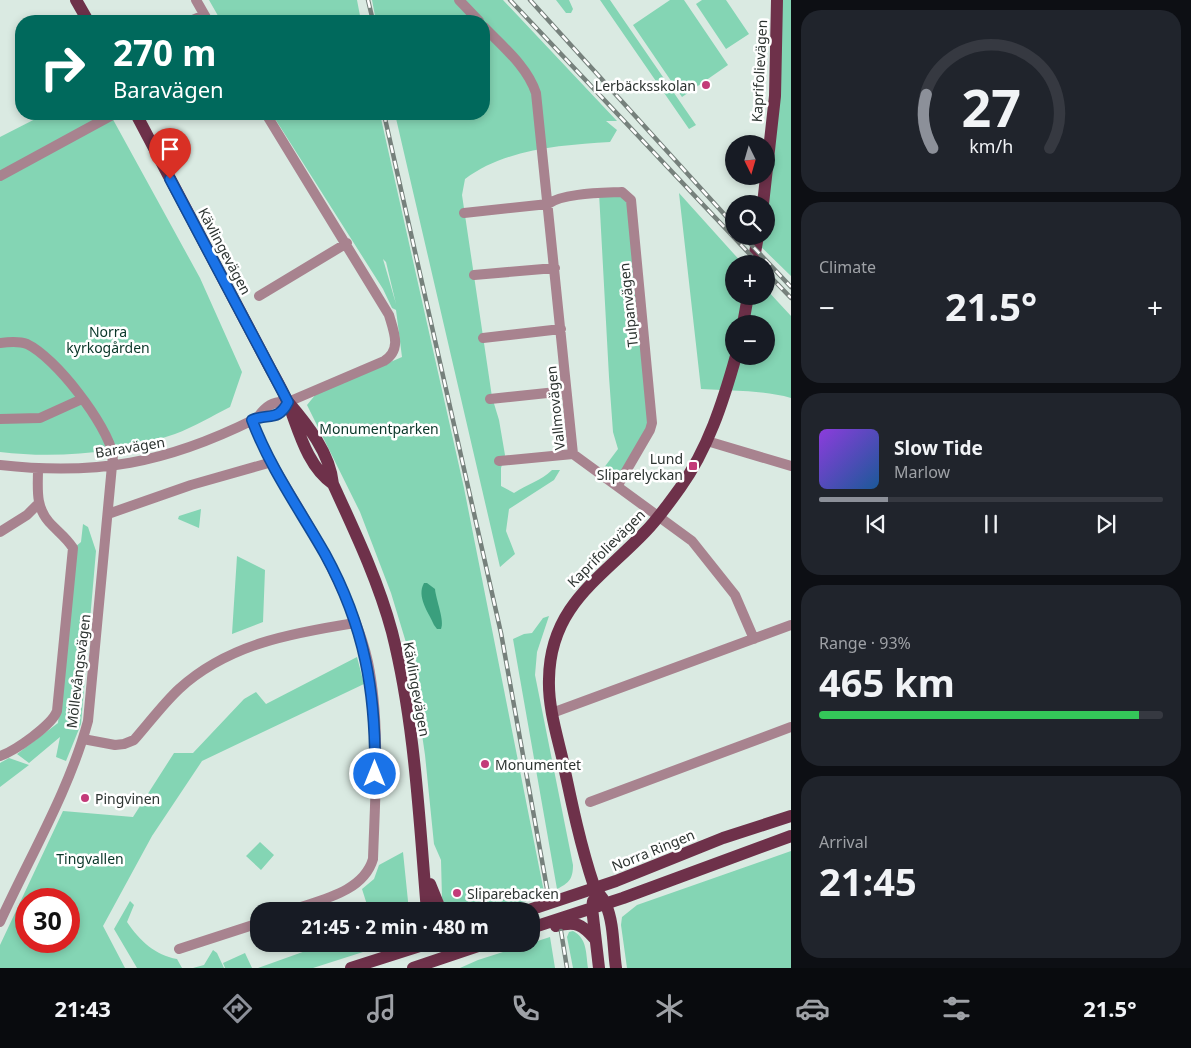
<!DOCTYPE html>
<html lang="en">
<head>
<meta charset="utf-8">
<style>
	:root { --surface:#171b24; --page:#20242c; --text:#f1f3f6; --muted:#9ea1a6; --line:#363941; --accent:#8c9099 }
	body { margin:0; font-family:"Noto Sans",sans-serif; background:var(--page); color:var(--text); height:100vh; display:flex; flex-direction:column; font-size:19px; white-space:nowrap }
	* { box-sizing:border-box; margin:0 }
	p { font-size:16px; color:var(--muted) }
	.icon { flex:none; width:28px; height:28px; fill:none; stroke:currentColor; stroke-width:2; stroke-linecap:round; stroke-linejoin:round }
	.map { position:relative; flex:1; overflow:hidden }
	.drawer { display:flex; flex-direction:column; gap:10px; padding:10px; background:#0d0f14; width:400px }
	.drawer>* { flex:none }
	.hud { position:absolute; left:15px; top:15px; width:475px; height:105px; border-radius:20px; box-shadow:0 2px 8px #0003; background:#00695c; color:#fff; overflow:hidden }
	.needle { width:32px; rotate:175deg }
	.fabs { position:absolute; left:725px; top:135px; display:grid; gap:10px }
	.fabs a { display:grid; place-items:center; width:50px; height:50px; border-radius:50%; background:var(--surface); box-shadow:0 2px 8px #0003; font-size:25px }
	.speed { position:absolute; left:15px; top:888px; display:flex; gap:10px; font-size:25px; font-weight:700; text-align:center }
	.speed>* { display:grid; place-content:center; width:65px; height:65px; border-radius:50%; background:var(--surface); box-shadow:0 2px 8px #0003; line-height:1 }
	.speed .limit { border:8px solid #d22; background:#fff; color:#111 }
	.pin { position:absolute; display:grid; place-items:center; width:42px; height:42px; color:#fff; margin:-51px -21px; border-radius:50% 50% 50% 0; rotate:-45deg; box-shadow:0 0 5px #0007 }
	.pin .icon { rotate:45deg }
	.me { position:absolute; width:55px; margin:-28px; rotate:0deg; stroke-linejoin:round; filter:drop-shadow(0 0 4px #0008) }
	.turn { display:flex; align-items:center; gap:18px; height:105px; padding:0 15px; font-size:22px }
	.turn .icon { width:65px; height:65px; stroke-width:2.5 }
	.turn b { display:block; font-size:35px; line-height:42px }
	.big { font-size:38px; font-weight:700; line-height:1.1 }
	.drawer .tile { flex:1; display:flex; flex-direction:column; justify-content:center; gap:8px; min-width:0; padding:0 18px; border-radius:20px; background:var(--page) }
	.drawer .dial { align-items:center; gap:0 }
	.dial svg { height:130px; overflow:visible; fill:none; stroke:var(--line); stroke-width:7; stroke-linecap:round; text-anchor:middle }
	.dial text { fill:var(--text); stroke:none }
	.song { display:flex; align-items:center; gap:15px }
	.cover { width:60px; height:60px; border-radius:8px; background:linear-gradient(135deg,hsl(270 70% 55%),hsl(210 70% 35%)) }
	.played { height:5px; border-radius:2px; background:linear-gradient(90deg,var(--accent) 20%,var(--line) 20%) }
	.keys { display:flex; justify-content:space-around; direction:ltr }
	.heat { display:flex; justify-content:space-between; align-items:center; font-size:28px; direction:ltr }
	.charge { height:8px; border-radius:4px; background:linear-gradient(90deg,#34c759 93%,var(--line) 0) }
	.trip { position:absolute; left:250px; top:902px; width:290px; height:50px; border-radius:20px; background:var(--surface); box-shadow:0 2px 8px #0003; font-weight:700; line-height:50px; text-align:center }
	.dock { display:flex; height:80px; justify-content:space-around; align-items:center; background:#090b0e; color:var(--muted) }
	.dock .icon { width:35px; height:35px }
	.dock .selected { color:var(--accent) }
	.dock b { font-size:22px; color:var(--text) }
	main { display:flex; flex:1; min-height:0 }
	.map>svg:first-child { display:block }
	.green { fill:#84d5b4; fill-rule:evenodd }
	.water { fill:#3a9f7d }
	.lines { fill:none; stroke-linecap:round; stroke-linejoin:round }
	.minor { stroke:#a8838f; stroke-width:10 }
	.major { stroke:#6e314a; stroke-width:12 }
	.rail-casing { stroke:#76817c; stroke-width:4.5 }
	.rail { stroke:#fff; stroke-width:2.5; stroke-dasharray:8; stroke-linecap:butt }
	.route-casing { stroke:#114b97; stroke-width:12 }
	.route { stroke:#1a73e8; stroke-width:9 }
	.poi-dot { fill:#c33b79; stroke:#fff; stroke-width:2 }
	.labels { text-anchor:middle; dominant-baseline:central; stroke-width:5; stroke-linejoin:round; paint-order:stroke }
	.street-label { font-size:14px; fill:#2d3431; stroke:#fff }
	.poi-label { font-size:14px; fill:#2d3431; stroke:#fff; text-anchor:start }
	.park-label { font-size:14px; fill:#093628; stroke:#fff }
</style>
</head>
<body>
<main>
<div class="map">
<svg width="791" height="968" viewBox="0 0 791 968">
	<rect width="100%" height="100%" fill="#daeae2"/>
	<path class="green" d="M209,0H357L361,21H221Z
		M372,0H503L617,121H606L617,130L610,142C561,145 505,149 465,179L462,195L492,397L499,420L505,455L501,468V486L514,493C527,484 541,481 552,470H560L554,480L509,509L506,531L515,554L500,567L395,114H484V21H376Z
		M556,0H569L573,9L571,13H566Z
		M600,0H610L696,125L689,129Z
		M670,0H684L728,65L682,97L633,25Z
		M702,0H726L749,34L726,49L696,4Z
		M777,0H791V276L757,243L758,236H766Z
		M45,114H110L200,278L242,372L230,407C212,416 194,427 175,434C119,453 58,459 0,452V137Z
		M272,114H380L464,488L544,892L540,893L541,897L492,911H447L442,898L441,860L434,844L425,755L411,659L391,593L360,512L307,405L316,394L402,357L396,310L392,308L383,289ZM383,259L386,262L396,304Z
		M599,193L627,195L652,416L618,485L600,473L618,449L613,432L609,377Z
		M679,193L743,264H734V296H766V289L791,316V398C763,390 731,391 701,389ZM734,324H766V356H734Z
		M201,509L199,528L178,519L179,516Z
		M83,524L88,527L96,551L81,724L66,761L56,757L60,737L29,763L17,754L58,723L75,547L81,542Z
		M237,556L265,570L263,622L232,634Z
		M549,616L537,652L535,675L573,865C573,879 569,883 557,889L513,639L524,634L532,633L543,618Z
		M357,657L364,684L202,761L152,836L103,926L125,968H0V945L63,811L133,817L174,753H193L244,699L256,692L266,704ZM26,899H69V941H26Z
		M9,758L29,765L0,787V763Z
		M260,842L274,855L261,870L246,856Z
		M791,851V968H627L621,925L622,917L637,905Z
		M403,852L409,911H369L362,889L374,879L379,865Z
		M130,901L134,905L127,922C140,941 155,955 177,959L182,968H137L114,929Z
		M573,931C587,938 586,953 588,968H573L567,937L569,932Z
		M550,937L555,968H460L478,960Z
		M325,944H388L313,968H258Z
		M213,950L217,953L224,968H193L204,965Z
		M245,953L252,968H225L223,963Z"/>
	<path class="water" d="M424,583H427L435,589C436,600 445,621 441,629H437L434,625C429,613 416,597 424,583Z"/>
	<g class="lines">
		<path class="minor" d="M196,0L208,21
			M459,0L479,21
			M190,21L204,15
			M484,27C503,47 527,66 536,93L573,454L692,541L735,595L754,639
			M266,114L389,315C394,332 402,350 384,361L288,402
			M0,176L114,114
			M464,213L548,204C563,193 602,193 622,192L631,200L652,423L650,430L618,485
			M474,275L555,268
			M259,296L347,243
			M483,338L561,329
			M0,343C8,342 19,341 27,344C55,357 107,424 113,455L88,721C69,791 30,856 0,922
			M490,399L566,391
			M257,418C265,407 273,400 288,402
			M0,419L40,418L82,399
			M252,421C271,469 303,510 326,557C343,590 360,626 368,662C381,724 375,796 373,859C363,893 319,900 289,911
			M707,441L791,466
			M499,461L573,454
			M0,465C97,476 166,463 253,420C269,412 278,422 288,402
			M108,514L191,485L272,462
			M0,532L27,515L38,504
			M552,713L791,625
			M83,739L115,745L124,744L134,740C149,723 163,704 179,689C228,644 292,633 355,623
			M0,756C15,751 52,725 57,711L73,548C66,537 57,531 49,522C35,506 38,488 38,469
			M590,802L791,727
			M179,949L259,923"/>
		<path class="major" d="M76,0L88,21
			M136,114L270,368C276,379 283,391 288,403C299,431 307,466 333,484
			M763,204L775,96L777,0
			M753,264L758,236
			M743,324L748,296
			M288,402C307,424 330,453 333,484C355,532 378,580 392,632C415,723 419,818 427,911
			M430,884L441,911
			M593,901L592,908L599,968
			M526,911L616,881L723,838L791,816
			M556,926C576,921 582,924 595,939
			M531,928L623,898L791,836
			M351,968L426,944
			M413,968L484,944
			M616,968C613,948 614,923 606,905C604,898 597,893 594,886C580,844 571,800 562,757C556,732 548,705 549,679C550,606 600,579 645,532C658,519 669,503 680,488C708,449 723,402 736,356"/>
		<g class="rail-casing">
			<path id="rail" d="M368,0L373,21
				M510,0L759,264
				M530,0L734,225
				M384,114L501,633L548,894
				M743,236L791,287
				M766,272L791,298
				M561,931L567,968"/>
		</g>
		<use href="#rail" class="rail"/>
	</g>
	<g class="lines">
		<g class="route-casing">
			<path id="route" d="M170,179L288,402C278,422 268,413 252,420C270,468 300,510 325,554C365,627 376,692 375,774"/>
		</g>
		<use href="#route" class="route"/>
	</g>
	<g class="poi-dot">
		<circle cx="706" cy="85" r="5"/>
		<rect x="688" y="461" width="10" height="10" rx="2.5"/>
		<circle cx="485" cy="764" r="5"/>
		<circle cx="85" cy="798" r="5"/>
		<circle cx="457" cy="893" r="5"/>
	</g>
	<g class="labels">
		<g class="street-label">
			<text transform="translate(759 71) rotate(-87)">Kaprifolievägen</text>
			<text transform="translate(225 251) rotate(62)">Kävlingevägen</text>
			<text transform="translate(628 305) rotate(-96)">Tulpanvägen</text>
			<text transform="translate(555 408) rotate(-96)">Vallmovägen</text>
			<text transform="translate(130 447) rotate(-9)">Baravägen</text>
			<text transform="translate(606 548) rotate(-45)">Kaprifolievägen</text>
			<text transform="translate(78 671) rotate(-83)">Möllevångsvägen</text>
			<text transform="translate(417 689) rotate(80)">Kävlingevägen</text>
			<text transform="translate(653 850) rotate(-22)">Norra Ringen</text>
		</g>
		<g class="poi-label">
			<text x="696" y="85" text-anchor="end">Lerbäcksskolan</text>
			<text x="683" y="458" text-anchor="end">Lund<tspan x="683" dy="16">Sliparelyckan</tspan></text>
			<text x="495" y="764">Monumentet</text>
			<text x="95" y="798">Pingvinen</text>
			<text x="467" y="893">Sliparebacken</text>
		</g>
		<g class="park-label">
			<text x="108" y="331">Norra<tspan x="108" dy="16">kyrkogården</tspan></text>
			<text x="379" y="428">Monumentparken</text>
			<text x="90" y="858">Tingvallen</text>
		</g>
	</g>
</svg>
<div class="fabs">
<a><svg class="needle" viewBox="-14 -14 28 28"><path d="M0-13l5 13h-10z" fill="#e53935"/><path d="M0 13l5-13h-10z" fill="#9ea1a6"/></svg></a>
<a><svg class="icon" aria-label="search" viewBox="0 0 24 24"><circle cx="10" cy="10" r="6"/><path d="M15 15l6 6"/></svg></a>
<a>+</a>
<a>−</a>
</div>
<div class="speed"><div class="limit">30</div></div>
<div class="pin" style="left:170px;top:179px;background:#d93025"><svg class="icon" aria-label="arrive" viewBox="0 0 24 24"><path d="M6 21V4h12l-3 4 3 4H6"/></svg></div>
<svg class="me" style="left:375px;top:774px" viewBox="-20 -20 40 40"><circle r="17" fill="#1a73e8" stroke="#fff" stroke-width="3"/><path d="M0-11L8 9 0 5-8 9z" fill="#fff"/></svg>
<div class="trip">21:45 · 2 min · 480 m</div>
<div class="hud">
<div class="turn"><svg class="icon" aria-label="right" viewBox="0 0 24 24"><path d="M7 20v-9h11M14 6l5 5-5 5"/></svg><div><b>270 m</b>Baravägen</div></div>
</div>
</div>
<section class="drawer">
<div class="tile dial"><svg viewBox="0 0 100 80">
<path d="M14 69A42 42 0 1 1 86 69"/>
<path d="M14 69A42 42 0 0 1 10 36" stroke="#8c9099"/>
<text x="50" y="56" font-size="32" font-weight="700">27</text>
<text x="50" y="72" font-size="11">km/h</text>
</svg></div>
<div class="tile"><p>Climate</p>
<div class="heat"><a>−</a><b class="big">21.5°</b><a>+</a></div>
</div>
<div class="tile">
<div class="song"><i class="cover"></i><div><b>Slow Tide</b><p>Marlow</p></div></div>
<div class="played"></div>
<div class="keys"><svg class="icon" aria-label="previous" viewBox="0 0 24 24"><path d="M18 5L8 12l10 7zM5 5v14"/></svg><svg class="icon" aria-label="pause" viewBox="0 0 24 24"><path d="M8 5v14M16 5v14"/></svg><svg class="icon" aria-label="next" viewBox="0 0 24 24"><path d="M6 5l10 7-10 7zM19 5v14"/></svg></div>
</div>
<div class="tile"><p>Range · 93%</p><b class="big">465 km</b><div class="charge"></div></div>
<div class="tile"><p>Arrival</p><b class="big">21:45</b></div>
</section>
</main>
<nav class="dock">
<b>21:43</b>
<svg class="icon selected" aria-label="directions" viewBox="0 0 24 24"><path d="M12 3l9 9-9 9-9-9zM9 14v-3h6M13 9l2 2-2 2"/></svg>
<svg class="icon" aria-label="music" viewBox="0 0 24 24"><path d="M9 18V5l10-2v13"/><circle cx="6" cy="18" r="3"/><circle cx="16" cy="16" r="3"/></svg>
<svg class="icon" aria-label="phone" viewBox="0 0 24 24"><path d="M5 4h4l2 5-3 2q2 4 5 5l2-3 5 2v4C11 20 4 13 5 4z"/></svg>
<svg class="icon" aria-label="climate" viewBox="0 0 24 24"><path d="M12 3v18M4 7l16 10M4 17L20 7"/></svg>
<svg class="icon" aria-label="car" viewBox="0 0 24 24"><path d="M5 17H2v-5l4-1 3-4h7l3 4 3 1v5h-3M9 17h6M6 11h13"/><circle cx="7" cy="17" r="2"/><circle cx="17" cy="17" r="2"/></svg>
<svg class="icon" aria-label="filters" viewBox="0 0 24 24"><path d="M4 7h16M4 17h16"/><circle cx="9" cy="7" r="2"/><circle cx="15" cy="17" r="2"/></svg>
<b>21.5°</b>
</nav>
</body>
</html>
